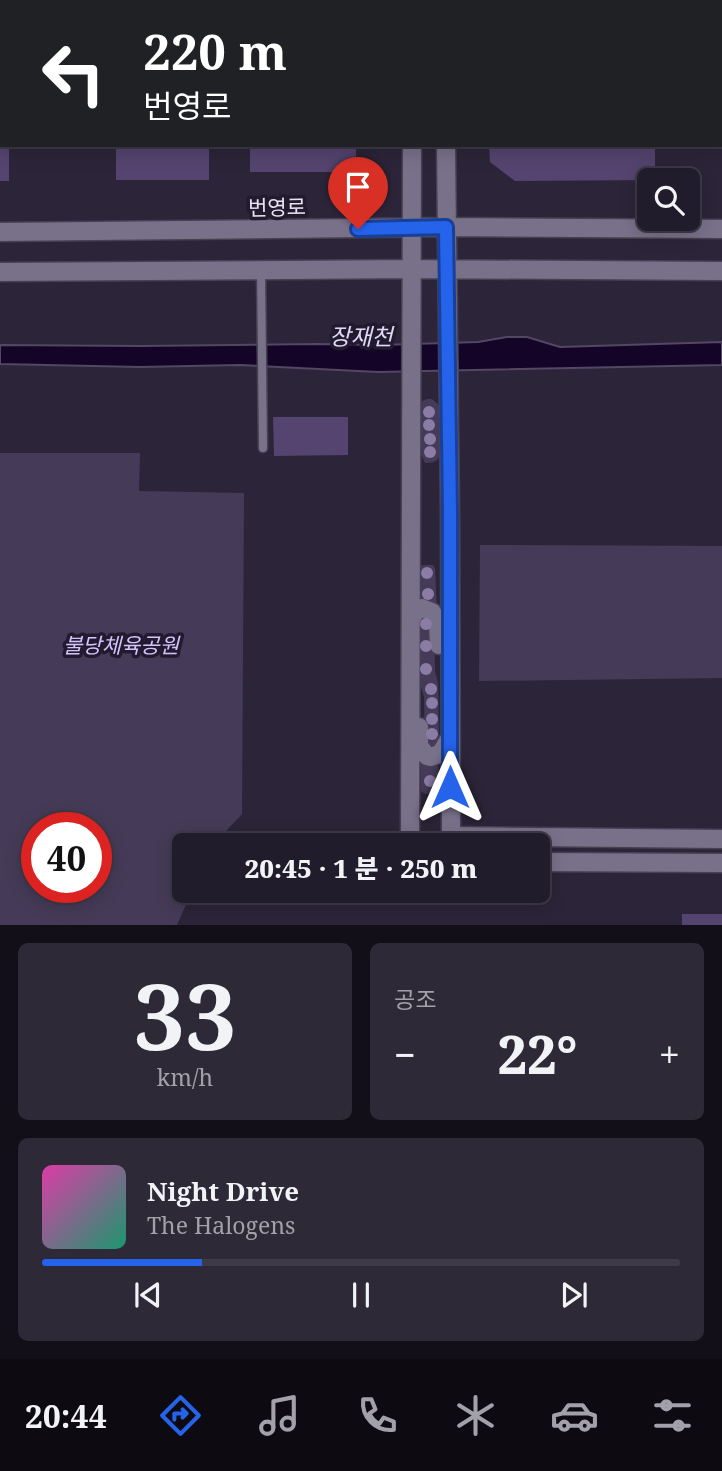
<!DOCTYPE html>
<html lang="ko">
<head>
<meta charset="utf-8">
<style>
	:root { --surface:#211c2b; --page:#2d2937; --text:#f1f3f6; --muted:#a2a1a9; --line:#3e3a47; --accent:#2563eb }
	body { margin:0; font-family:"Noto Serif","Noto Sans KR",serif; background:var(--page); color:var(--text); height:100vh; display:flex; flex-direction:column; font-size:26px; white-space:nowrap }
	* { box-sizing:border-box; margin:0 }
	p { font-size:23px; color:var(--muted) }
	.icon { flex:none; width:38px; height:38px; fill:none; stroke:currentColor; stroke-width:2; stroke-linecap:round; stroke-linejoin:round }
	.map { position:relative; height:925px; overflow:hidden }
	.drawer { display:flex; flex-direction:column; gap:18px; padding:18px; background:#120f18; flex:1 }
	.drawer>* { flex:none }
	.hud { position:absolute; left:0px; top:0px; width:723px; height:147px; box-shadow:0 4px 18px #0003,0 0 0 2px var(--line); background:#202124; color:#fff; overflow:hidden }
	.tools { position:absolute; left:637px; top:168px; display:grid; gap:14px }
	.tools a { display:grid; place-items:center; width:63px; height:63px; border-radius:10px; background:var(--surface); box-shadow:0 4px 18px #0003,0 0 0 2px var(--line); font-size:35px }
	.speed { position:absolute; left:21px; top:812px; display:flex; gap:14px; font-size:35px; font-weight:700; text-align:center }
	.speed>* { display:grid; place-content:center; width:91px; height:91px; border-radius:50%; background:var(--surface); box-shadow:0 4px 18px #0003,0 0 0 2px var(--line); line-height:1 }
	.speed .limit { border:10px solid #d22; background:#fff; color:#111 }
	.pin { position:absolute; display:grid; place-items:center; width:60px; height:60px; color:#fff; margin:-72px -30px; border-radius:50% 50% 50% 0; rotate:-45deg; box-shadow:0 0 7px #0007 }
	.pin .icon { rotate:45deg }
	.me { position:absolute; width:77px; margin:-38px; rotate:0deg; stroke-linejoin:round; filter:drop-shadow(0 0 5px #0008) }
	.turn { display:flex; align-items:center; gap:24px; height:147px; padding:0 28px; font-size:32px }
	.turn .icon { width:91px; height:91px; stroke-width:2.5 }
	.turn b { display:block; font-size:49px; line-height:60px }
	.big { font-size:52px; font-weight:800; line-height:1.1 }
	.drawer .card { flex:1; display:flex; flex-direction:column; justify-content:center; gap:10px; min-width:0; padding:0 24px; border-radius:10px; background:var(--page) }
	.drawer .dial { align-items:center; gap:0 }
	.dial b { font-size:91px; line-height:1 }
	.song { display:flex; align-items:center; gap:21px }
	.cover { width:84px; height:84px; border-radius:10px; background:linear-gradient(135deg,hsl(320 70% 55%),hsl(160 70% 35%)) }
	.played { height:7px; border-radius:4px; background:linear-gradient(90deg,var(--accent) 25%,var(--line) 25%) }
	.keys { display:flex; justify-content:space-around; direction:ltr }
	.heat { display:flex; justify-content:space-between; align-items:center; font-size:38px; direction:ltr }
	.drawer .tiles { flex:1; display:grid; gap:18px; grid-template-columns:1fr 1fr }
	.card:last-child { grid-column:span 2 }
	.trip { position:absolute; left:172px; top:833px; width:378px; height:70px; border-radius:10px; background:var(--surface); box-shadow:0 4px 18px #0003,0 0 0 2px var(--line); font-weight:800; line-height:70px; text-align:center }
	.dock { display:flex; height:112px; justify-content:space-around; align-items:center; background:#0d0b11; color:var(--muted) }
	.dock .icon { width:49px; height:49px }
	.dock .current { color:var(--accent) }
	.dock b { font-size:32px; color:var(--text) }
	.map>svg:first-child { display:block }
	.green { fill:#453b58; fill-rule:evenodd }
	.water { fill:#140428; stroke:#534764; stroke-width:2 }
	.building { fill:#54446f }
	.lines { fill:none; stroke-linecap:round; stroke-linejoin:round }
	.lane-casing { stroke:#474052; stroke-width:11 }
	.street-casing { stroke:#474052; stroke-width:19 }
	.secondary-casing { stroke:#474052; stroke-width:21 }
	.lane { stroke:#79718a; stroke-width:8 }
	.street { stroke:#79718a; stroke-width:16 }
	.secondary { stroke:#79718a; stroke-width:18 }
	.tree { fill:#8a7ca5 }
	.route-casing { stroke:#184099; stroke-width:18 }
	.route { stroke:#2563eb; stroke-width:12 }
	.labels { text-anchor:middle; dominant-baseline:central; stroke-width:7; stroke-linejoin:round; paint-order:stroke }
	.street-label { font-size:21px; fill:#e7e3f1; stroke:#221b2f }
	.park-label { font-size:21px; font-style:italic; fill:#d6c3fd; stroke:#221b2f }
	.water-label { font-size:23px; font-style:italic; fill:#e2d9f7; stroke:#221b2f }
</style>
</head>
<body>
<div class="map">
<svg width="722" height="925" viewBox="0 0 722 925">
	<rect width="100%" height="100%" fill="#2c2539"/>
	<path class="green" d="M427,399H432L439,405V457C436,462 432,463 425,463L421,454L420,406L422,401Z
		M0,453H140L139,491L244,493L242,814L213,845H184V891H192L177,925H0ZM37,828H96V887H37Z
		M480,545L722,546V678L479,681Z
		M424,565H433L435,568L437,613L418,602L419,569L420,566Z
		M419,615L434,622L435,671L438,683L439,744L434,750L425,744L424,697L417,673Z
		M421,756L438,760C438,775 443,792 425,794L421,791Z"/>
	<path class="water" d="M507,337H527L560,347L722,342V365L378,372L240,365L140,367L0,364V345L140,346L316,344L380,345L478,342Z"/>
	<path class="building" d="M0,145H9V181H0Z
		M116,145H209V180H116Z
		M250,145H356V172H250Z
		M489,145H655V180L515,181L490,162Z
		M273,417H348V455L274,456Z
		M682,914H722V925H682Z"/>
	<g class="lines">
		<g class="lane-casing">
			<path id="lane" d="M261,270L263,448"/>
		</g>
		<g class="street-casing">
			<path id="street" d="M685,0V2
				M0,1L223,0
				M721,9H722"/>
		</g>
		<g class="secondary-casing">
			<path id="secondary" d="M412,0V2
				M445,0V2
				M446,145L450,512L451,836L722,839
				M0,232L446,227L722,229
				M0,272L413,269L722,271
				M411,619L417,609L422,608L432,612L438,625L439,645
				M419,727V746L427,756L431,757L441,753L450,738
				M410,845L412,145
				M537,862L722,863"/>
		</g>
		<use href="#lane" class="lane"/>
		<use href="#street" class="street"/>
		<use href="#secondary" class="secondary"/>
	</g>
	<g class="tree">
		<circle cx="429" cy="412" r="6"/>
		<circle cx="429" cy="425" r="6"/>
		<circle cx="430" cy="439" r="6"/>
		<circle cx="430" cy="452" r="6"/>
		<circle cx="427" cy="573" r="6"/>
		<circle cx="428" cy="594" r="6"/>
		<circle cx="426" cy="624" r="6"/>
		<circle cx="426" cy="646" r="6"/>
		<circle cx="426" cy="669" r="6"/>
		<circle cx="431" cy="689" r="6"/>
		<circle cx="432" cy="703" r="6"/>
		<circle cx="432" cy="719" r="6"/>
		<circle cx="432" cy="734" r="6"/>
		<circle cx="430" cy="781" r="6"/>
	</g>
	<g class="lines">
		<g class="route-casing">
			<path id="route" d="M358,229L446,227L450,512V787"/>
		</g>
		<use href="#route" class="route"/>
	</g>
	<g class="labels">
		<g class="street-label">
			<text transform="translate(277 207) rotate(-1)">번영로</text>
		</g>
		<g class="park-label">
			<text x="121" y="645">불당체육공원</text>
		</g>
		<g class="water-label">
			<text x="361" y="336">장재천</text>
		</g>
	</g>
</svg>
<div class="tools">
<a><svg class="icon" aria-label="search" viewBox="0 0 24 24"><circle cx="10" cy="10" r="6"/><path d="M15 15l6 6"/></svg></a>
</div>
<div class="speed"><div class="limit">40</div></div>
<div class="pin" style="left:358px;top:229px;background:#d93025"><svg class="icon" aria-label="arrive" viewBox="0 0 24 24"><path d="M6 21V4h12l-3 4 3 4H6"/></svg></div>
<svg class="me" style="left:450px;top:787px" viewBox="-20 -20 40 40"><path d="M0-17L14 15 0 8-14 15z" fill="#2563eb" stroke="#fff" stroke-width="4"/></svg>
<div class="trip">20:45 · 1 분 · 250 m</div>
<div class="hud">
<div class="turn"><svg class="icon" aria-label="left" viewBox="0 0 24 24"><path d="M17 20v-9H6M10 6l-5 5 5 5"/></svg><div><b>220 m</b>번영로</div></div>
</div>
</div>
<section class="drawer">
<div class="tiles">
<div class="card dial"><b>33</b><p>km/h</p></div>
<div class="card"><p>공조</p>
<div class="heat"><a>−</a><b class="big">22°</b><a>+</a></div>
</div>
<div class="card">
<div class="song"><i class="cover"></i><div><b>Night Drive</b><p>The Halogens</p></div></div>
<div class="played"></div>
<div class="keys"><svg class="icon" aria-label="previous" viewBox="0 0 24 24"><path d="M18 5L8 12l10 7zM5 5v14"/></svg><svg class="icon" aria-label="pause" viewBox="0 0 24 24"><path d="M8 5v14M16 5v14"/></svg><svg class="icon" aria-label="next" viewBox="0 0 24 24"><path d="M6 5l10 7-10 7zM19 5v14"/></svg></div>
</div>
</div>
</section>
<nav class="dock">
<b>20:44</b>
<svg class="icon current" aria-label="directions" viewBox="0 0 24 24"><path d="M12 3l9 9-9 9-9-9zM9 14v-3h6M13 9l2 2-2 2"/></svg>
<svg class="icon" aria-label="music" viewBox="0 0 24 24"><path d="M9 18V5l10-2v13"/><circle cx="6" cy="18" r="3"/><circle cx="16" cy="16" r="3"/></svg>
<svg class="icon" aria-label="phone" viewBox="0 0 24 24"><path d="M5 4h4l2 5-3 2q2 4 5 5l2-3 5 2v4C11 20 4 13 5 4z"/></svg>
<svg class="icon" aria-label="climate" viewBox="0 0 24 24"><path d="M12 3v18M4 7l16 10M4 17L20 7"/></svg>
<svg class="icon" aria-label="car" viewBox="0 0 24 24"><path d="M5 17H2v-5l4-1 3-4h7l3 4 3 1v5h-3M9 17h6M6 11h13"/><circle cx="7" cy="17" r="2"/><circle cx="17" cy="17" r="2"/></svg>
<svg class="icon" aria-label="filters" viewBox="0 0 24 24"><path d="M4 7h16M4 17h16"/><circle cx="9" cy="7" r="2"/><circle cx="15" cy="17" r="2"/></svg>
</nav>
</body>
</html>
